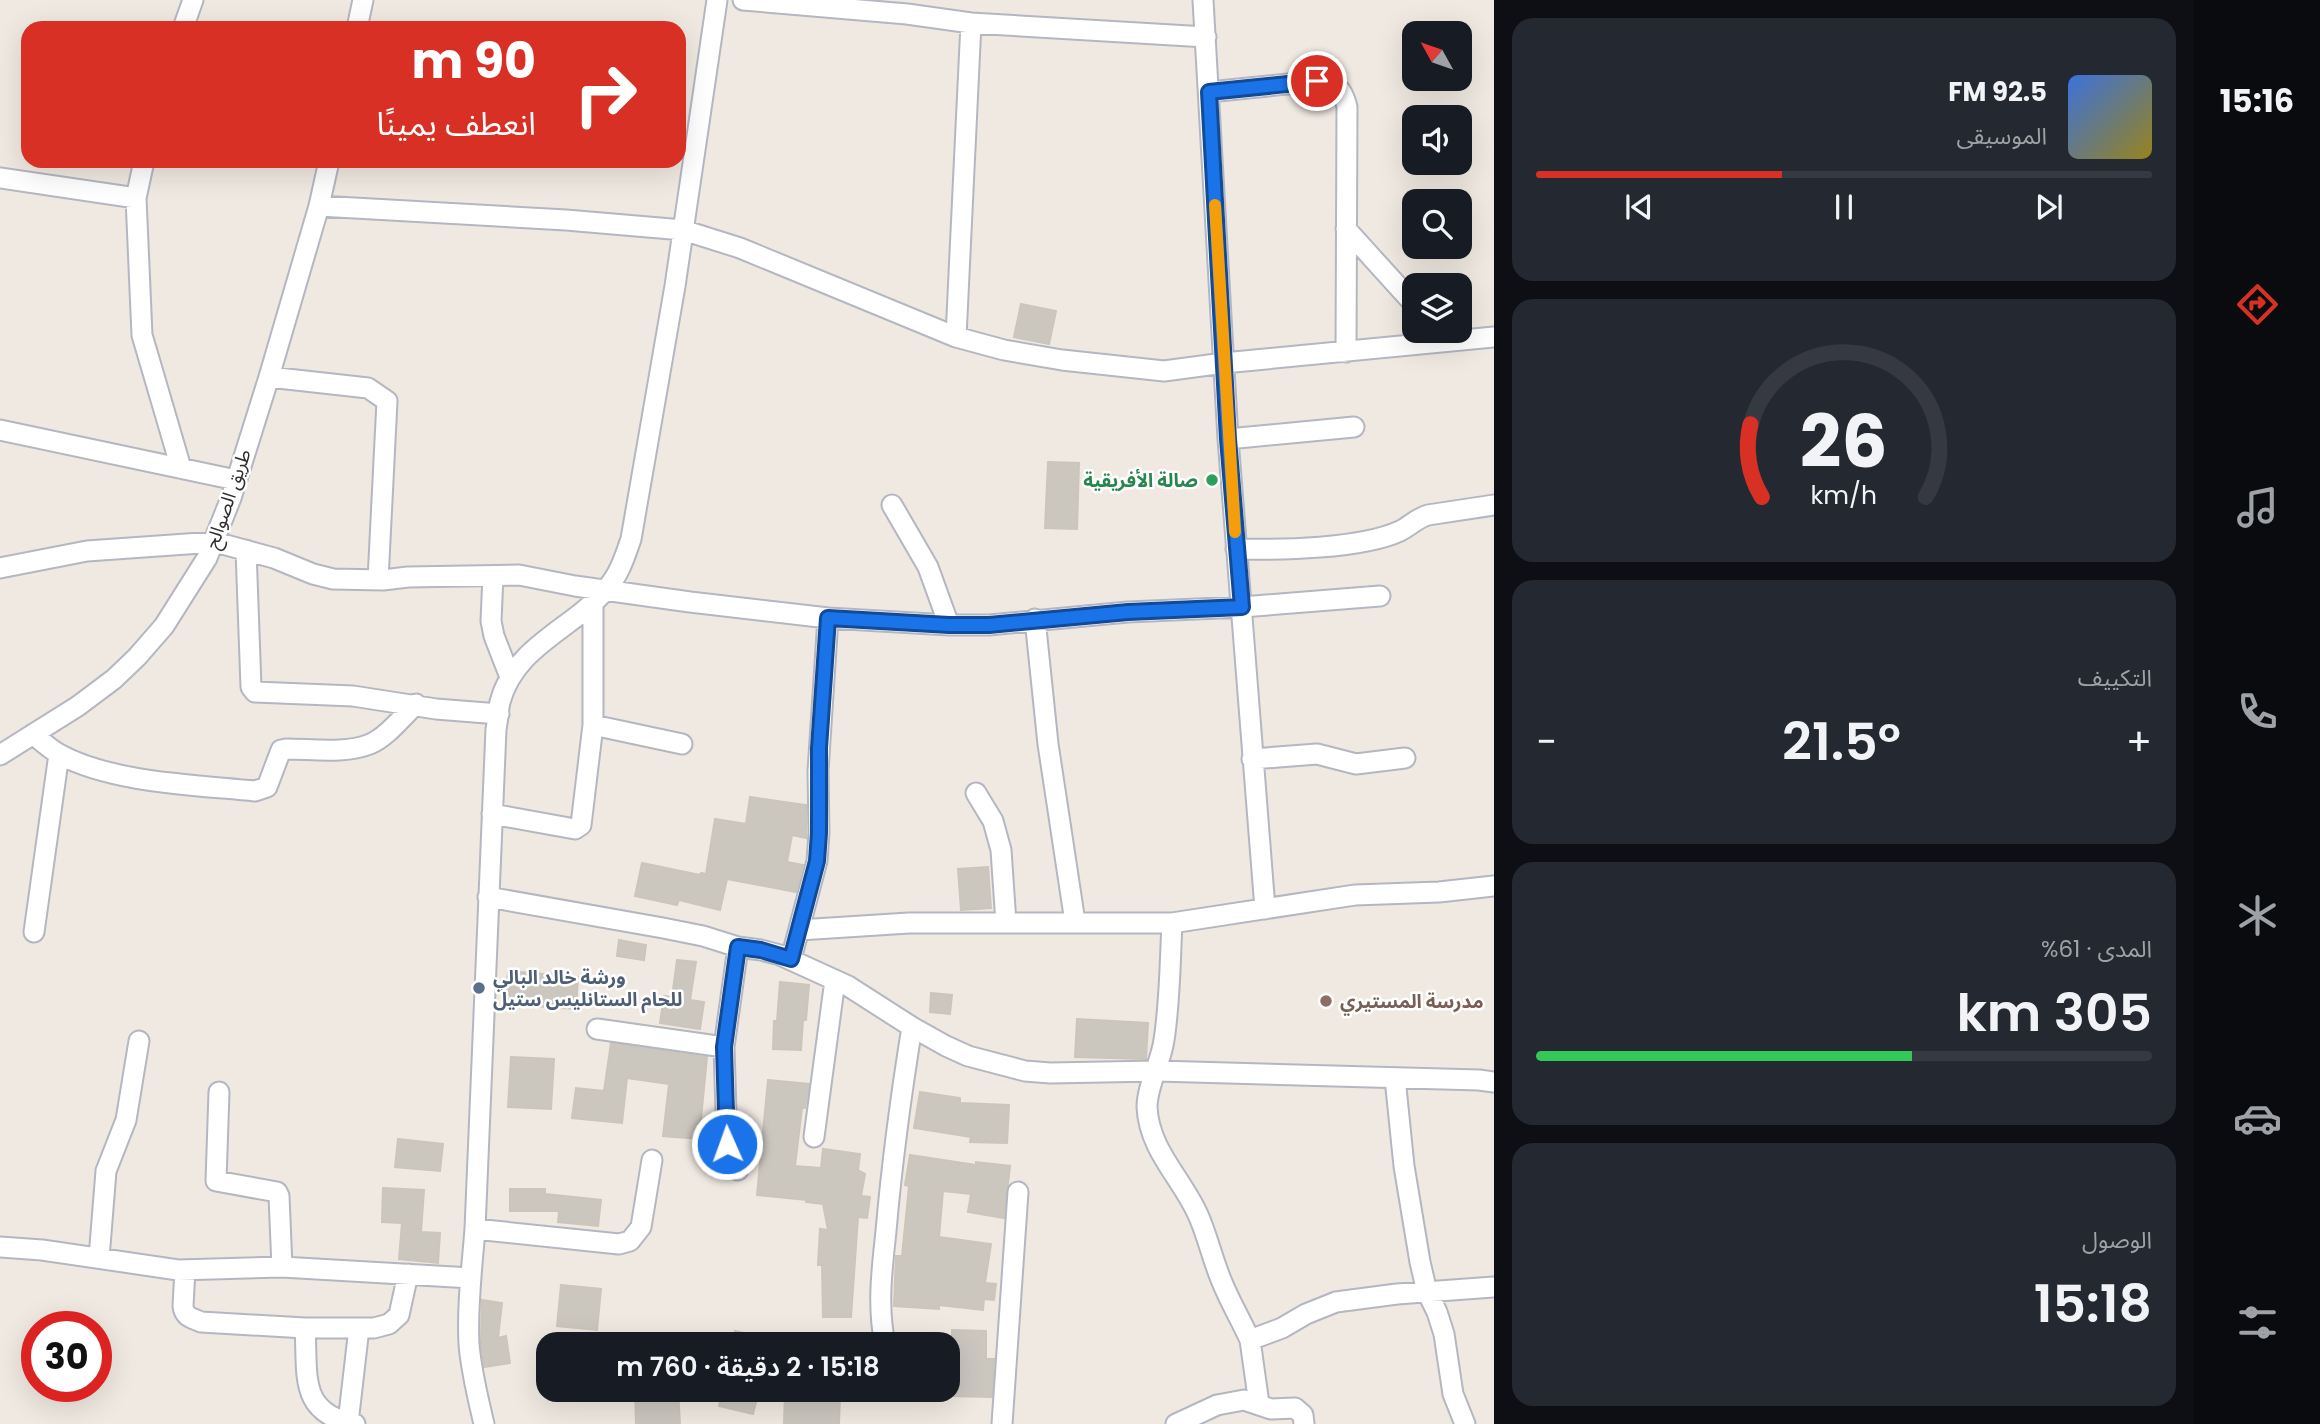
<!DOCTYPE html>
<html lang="ar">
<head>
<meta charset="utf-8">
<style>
	:root { --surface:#171b24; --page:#242831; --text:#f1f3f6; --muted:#9ea1a6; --line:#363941; --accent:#d93025 }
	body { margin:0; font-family:Poppins,"Noto Sans Arabic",sans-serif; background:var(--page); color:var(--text); direction:rtl; height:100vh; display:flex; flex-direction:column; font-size:26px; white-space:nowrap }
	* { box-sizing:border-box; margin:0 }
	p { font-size:23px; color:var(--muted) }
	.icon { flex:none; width:38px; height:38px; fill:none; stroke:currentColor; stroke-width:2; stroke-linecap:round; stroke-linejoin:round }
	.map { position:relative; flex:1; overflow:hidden; direction:ltr }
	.sheet { display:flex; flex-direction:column; gap:18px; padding:18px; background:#0d0f14; width:700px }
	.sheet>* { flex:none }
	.hud { position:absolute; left:21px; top:21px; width:665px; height:147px; border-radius:21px; box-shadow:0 7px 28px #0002; direction:rtl; background:#d93025; color:#fff; overflow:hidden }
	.needle { width:46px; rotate:310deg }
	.fabs { position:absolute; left:1402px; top:21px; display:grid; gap:14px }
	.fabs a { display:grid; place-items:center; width:70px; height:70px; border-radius:14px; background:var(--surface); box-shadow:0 7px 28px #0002; font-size:35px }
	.speed { position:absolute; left:21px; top:1311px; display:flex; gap:14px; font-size:35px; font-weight:700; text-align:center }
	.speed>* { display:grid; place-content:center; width:91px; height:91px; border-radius:50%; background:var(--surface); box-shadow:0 7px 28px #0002; line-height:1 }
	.speed .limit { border:10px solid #d22; background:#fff; color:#111 }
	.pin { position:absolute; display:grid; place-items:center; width:60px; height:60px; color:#fff; margin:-30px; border:4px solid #fff; border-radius:50%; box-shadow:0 2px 7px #0007 }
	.me { position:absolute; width:77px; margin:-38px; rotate:358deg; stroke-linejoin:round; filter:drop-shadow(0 0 5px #0008) }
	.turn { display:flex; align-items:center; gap:24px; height:147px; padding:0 35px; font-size:32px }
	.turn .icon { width:91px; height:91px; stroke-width:2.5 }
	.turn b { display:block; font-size:49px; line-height:60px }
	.big { font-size:52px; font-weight:600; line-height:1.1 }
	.sheet .card { flex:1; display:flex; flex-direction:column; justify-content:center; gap:10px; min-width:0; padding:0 24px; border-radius:21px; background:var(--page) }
	.sheet .dial { align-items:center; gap:0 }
	.dial svg { height:182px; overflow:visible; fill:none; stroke:var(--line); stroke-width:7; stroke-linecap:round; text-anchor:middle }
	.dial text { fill:var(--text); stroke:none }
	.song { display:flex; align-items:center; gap:21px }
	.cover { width:84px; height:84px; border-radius:10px; background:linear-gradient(135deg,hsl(220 70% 55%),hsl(50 70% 35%)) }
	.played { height:7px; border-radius:4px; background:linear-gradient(90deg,var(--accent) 40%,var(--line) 40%) }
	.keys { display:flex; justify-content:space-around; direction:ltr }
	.heat { display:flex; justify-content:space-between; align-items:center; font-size:38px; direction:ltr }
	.charge { height:10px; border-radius:5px; background:linear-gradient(90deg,#34c759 61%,var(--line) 0) }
	.trip { position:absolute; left:536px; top:1332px; width:424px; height:70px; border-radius:21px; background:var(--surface); box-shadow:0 7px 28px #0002; font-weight:600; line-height:70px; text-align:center; direction:rtl }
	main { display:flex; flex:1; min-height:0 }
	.tabs { display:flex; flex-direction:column; width:126px; justify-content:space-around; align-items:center; background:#090b0e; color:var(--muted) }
	.tabs .icon { width:49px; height:49px }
	.tabs .on { color:var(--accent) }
	.tabs b { font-size:32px; color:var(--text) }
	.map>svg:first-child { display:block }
	.building { fill:#cbc7bf; stroke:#cbc5ba; stroke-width:2 }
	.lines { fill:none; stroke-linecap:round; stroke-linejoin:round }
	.minor-casing { stroke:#b4b7c1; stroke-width:23 }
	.minor { stroke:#fff; stroke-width:19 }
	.route-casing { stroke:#114b97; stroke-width:18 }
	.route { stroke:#1a73e8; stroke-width:12 }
	.slow { stroke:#f59e0b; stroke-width:12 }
	.leisure-dot { fill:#2e9e5b; stroke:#fff; stroke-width:2.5 }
	.service-dot { fill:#5c6f8a; stroke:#fff; stroke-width:2.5 }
	.education-dot { fill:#8d6e63; stroke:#fff; stroke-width:2.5 }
	.labels { text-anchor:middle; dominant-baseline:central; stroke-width:5; stroke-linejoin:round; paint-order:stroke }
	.leisure-label { font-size:19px; font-weight:bold; fill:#27864d; stroke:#fff; text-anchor:end }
	.street-label { font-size:19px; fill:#2e2e2e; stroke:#fff }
	.service-label { font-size:19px; font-weight:bold; fill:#4e5e75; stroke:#fff; text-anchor:start }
	.education-label { font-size:19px; font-weight:bold; fill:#785e54; stroke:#fff; text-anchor:start }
</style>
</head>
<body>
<main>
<nav class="tabs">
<b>15:16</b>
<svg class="icon on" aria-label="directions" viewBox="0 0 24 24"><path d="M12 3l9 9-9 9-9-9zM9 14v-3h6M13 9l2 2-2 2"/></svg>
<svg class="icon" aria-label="music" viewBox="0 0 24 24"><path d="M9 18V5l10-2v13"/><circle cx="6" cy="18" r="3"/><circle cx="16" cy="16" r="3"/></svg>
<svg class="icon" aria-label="phone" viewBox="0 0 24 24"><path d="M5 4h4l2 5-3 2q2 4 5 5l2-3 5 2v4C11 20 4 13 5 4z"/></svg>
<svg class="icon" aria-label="climate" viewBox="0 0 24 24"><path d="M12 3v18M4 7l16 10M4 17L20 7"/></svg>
<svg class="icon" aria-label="car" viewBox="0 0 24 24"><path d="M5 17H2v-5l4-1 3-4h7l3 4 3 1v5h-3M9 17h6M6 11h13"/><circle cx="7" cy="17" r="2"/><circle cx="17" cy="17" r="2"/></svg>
<svg class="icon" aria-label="filters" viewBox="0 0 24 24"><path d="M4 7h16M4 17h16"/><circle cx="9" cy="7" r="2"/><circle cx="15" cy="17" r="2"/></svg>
</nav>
<section class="sheet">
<div class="card">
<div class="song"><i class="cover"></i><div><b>92.5 FM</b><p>الموسيقى</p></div></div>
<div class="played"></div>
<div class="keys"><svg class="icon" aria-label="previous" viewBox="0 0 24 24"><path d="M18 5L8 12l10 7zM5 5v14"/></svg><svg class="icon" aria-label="pause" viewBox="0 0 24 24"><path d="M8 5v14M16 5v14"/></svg><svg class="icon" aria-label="next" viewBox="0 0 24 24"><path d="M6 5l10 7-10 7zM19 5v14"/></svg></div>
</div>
<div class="card dial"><svg viewBox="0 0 100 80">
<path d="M14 69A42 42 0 1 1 86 69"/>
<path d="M14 69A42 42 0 0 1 9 37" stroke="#d93025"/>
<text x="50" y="56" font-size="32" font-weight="700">26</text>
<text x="50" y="72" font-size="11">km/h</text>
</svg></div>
<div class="card"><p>التكييف</p>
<div class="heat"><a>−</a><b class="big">21.5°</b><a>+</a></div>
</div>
<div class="card"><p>المدى · 61%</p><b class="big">305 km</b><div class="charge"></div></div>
<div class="card"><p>الوصول</p><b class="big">15:18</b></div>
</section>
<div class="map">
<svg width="1494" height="1424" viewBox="0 0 1494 1424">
	<rect width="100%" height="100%" fill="#efe9e1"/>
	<path class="building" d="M1021,304L1056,311L1049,344L1014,337Z
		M1048,462L1079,463L1077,529L1045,528Z
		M750,797L806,805V838L792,835L787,862L803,865L796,892L727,879L720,910L679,900L677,905L635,896L642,863L700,875L701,873L706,874L715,819L746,824Z
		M988,867L991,908L961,910L958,869Z
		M619,940L646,945L644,960L617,956Z
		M677,960L696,962L690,1000L704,1002L700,1029L660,1023L664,996L672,997Z
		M508,971L578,977L576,1009L505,1004Z
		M780,982L809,985L806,1020H803L801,1050L773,1049L774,1021H777Z
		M931,993L952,995L950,1014L930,1012Z
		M1077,1019L1148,1023L1146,1059L1075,1057Z
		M611,1043L707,1057L699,1139L663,1136L669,1084L627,1078L622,1123L572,1118L576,1088L604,1091Z
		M511,1057L554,1059L551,1109L508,1107Z
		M768,1080L809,1084L805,1108H802L795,1166L821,1168L823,1149L860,1154L858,1170L865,1174L861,1196L870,1197L867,1218L858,1217L851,1317H823L822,1265H818L820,1229L828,1230L823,1204L806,1202L807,1200L757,1195Z
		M920,1092L960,1098V1103L1009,1105L1007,1143L970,1142L971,1137L914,1128Z
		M398,1139L443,1144L440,1171L395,1167Z
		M910,1155L976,1165V1162L1010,1166L1004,1218L968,1212L971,1194L943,1191L939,1237L991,1244L985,1283L996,1284L994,1300L984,1299L983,1310L939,1305V1309L894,1306L896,1256H902L909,1186L905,1185Z
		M383,1188L424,1190L421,1232L440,1233L438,1263L399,1259L402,1223L382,1222Z
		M510,1189H545V1194L601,1200L598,1226L558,1222L559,1211H510Z
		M561,1285L601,1289L597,1330L557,1326Z
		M482,1300L502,1303L498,1338L506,1336L510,1363L484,1367L481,1343Z
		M952,1330L986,1331V1359H994L992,1397L947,1396V1369H952Z
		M735,1331L772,1339V1344H732Z
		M635,1390H678L680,1424H636Z
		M722,1390H759L753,1414L719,1406Z
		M785,1392L840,1394L839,1424H784Z"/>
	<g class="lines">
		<g class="minor-casing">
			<path id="minor" d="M743,0L907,14L971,23
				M1203,0L1228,439L1265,909
				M183,28L193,0
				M357,28L363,0
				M1209,92L1317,81C1335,81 1343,89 1347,107L1346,352
				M144,161L136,198L142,335L181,468
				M0,178L136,198
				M319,206L566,220L683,230L740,248L956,337L1004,350L1062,360L1164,371L1224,363L1494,337
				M1346,229L1414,304
				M956,337L971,23L1206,37
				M269,377L368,388L387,401L378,580
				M0,430L236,480
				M1228,439L1354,427
				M892,505L928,567L949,625
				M1236,549C1280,550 1361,549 1400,531C1410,526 1417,518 1428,515L1494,505
				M246,550L251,687L255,692L353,696L436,709L499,714
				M0,568L87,551L215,542L274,558L313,574L333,579L383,580L408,577L519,575L575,586L690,602L828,618L949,625H989L1128,612L1242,607L1380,596
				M493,576L491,621L494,636L510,677
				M1035,619L1048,744L1075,922
				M593,725L682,744
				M33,734C41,741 50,749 59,754C112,783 196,785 255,791L267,787L281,750L286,749C312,749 346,754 370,744C387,737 402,717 416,704
				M0,755L78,706L114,679L137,657L164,626L207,558L231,498L269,377L319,206L329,161
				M1252,759L1317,754L1356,764L1405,758
				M976,793L993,821L1001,850L1006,923
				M492,814L575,829L581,825L593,725V602
				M488,897L663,928L703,936L738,947L761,950L780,955L848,986L912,1027L946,1046L968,1056L1025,1071L1050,1073L1157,1071L1479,1080L1494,1082
				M799,930L909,923H1172
				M34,932L59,754
				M791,959L817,861L819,833L818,771L828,618
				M597,1029L724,1047
				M1395,1078L1404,1166L1420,1262L1427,1292L1437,1312L1444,1334L1453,1394L1465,1424
				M219,1092L216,1181L277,1192L279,1196L282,1267
				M814,1137L835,980
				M738,1170L727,1144L724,1047L738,947
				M475,1229L619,1244L630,1241L641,1227L652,1160
				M0,1247L42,1250L178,1270L282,1267L471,1278
				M99,1258L106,1171L126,1120L139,1041
				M185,1270L183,1306C184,1317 192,1318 201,1322L305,1328H374L389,1324L399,1315L408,1274
				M305,1328C308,1375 298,1413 355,1424
				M1250,1340C1241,1320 1230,1302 1222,1282C1213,1261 1208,1238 1199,1217C1183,1179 1149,1151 1147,1107C1147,1086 1161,1062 1164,1040C1170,1002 1170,962 1172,923L1355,895L1439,892L1494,886
				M885,1344C877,1306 882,1269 886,1231C892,1162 901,1095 912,1027
				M1259,1404L1250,1340L1282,1328L1306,1314L1336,1302L1397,1294L1494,1287
				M348,1423L359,1328
				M484,1424C478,1398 471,1371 469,1344C467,1306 472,1267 475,1229L496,729C498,720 498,711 500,702C515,645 574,629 608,587C620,573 625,556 631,539L675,286L717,0
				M1002,1424L1018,1192
				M1176,1424L1217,1405L1244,1400L1271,1409L1295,1408L1303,1415L1304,1424"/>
		</g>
		<use href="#minor" class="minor"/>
	</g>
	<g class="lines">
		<g class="route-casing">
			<path id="route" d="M727,1144L724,1047L738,947L761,950L791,959L817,861L819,833V748L828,618L949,625H989L1128,612L1242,607L1228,439L1209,92L1317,81"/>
		</g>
		<use href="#route" class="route"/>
		<path class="slow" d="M1215,205L1235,532"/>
	</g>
	<circle class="leisure-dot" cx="1212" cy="480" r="7"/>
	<circle class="service-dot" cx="479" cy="988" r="7"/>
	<circle class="education-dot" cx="1326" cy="1001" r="7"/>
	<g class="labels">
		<g class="leisure-label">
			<text x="1198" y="480">صالة الأفريقية</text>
		</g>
		<g class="street-label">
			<text transform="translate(228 499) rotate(-71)">طريق الصوالح</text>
		</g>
		<g class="service-label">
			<text x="493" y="977">ورشة خالد البالي<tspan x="493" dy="22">للحام الستانليس ستيل</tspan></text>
		</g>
		<g class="education-label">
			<text x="1340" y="1001">مدرسة المستيري</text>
		</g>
	</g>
</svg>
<div class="fabs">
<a><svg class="needle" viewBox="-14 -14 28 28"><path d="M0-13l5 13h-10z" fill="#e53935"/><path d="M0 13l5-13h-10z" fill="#9ea1a6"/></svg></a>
<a><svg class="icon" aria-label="sound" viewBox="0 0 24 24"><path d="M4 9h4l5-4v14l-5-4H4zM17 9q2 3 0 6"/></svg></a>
<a><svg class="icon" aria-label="search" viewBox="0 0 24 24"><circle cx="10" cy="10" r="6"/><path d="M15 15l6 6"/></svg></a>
<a><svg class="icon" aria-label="layers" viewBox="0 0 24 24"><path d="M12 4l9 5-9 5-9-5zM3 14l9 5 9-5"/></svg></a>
</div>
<div class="speed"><div class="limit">30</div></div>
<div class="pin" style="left:1317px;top:81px;background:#d93025"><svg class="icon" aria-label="arrive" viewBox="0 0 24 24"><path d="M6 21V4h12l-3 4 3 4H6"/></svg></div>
<svg class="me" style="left:727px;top:1144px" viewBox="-20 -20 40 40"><circle r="17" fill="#1a73e8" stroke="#fff" stroke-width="3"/><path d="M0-11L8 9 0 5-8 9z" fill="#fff"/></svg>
<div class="trip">15:18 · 2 دقيقة · 760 m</div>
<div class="hud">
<div class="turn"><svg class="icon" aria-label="right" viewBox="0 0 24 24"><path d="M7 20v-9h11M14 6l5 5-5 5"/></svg><div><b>90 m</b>انعطف يمينًا</div></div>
</div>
</div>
</main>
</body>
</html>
